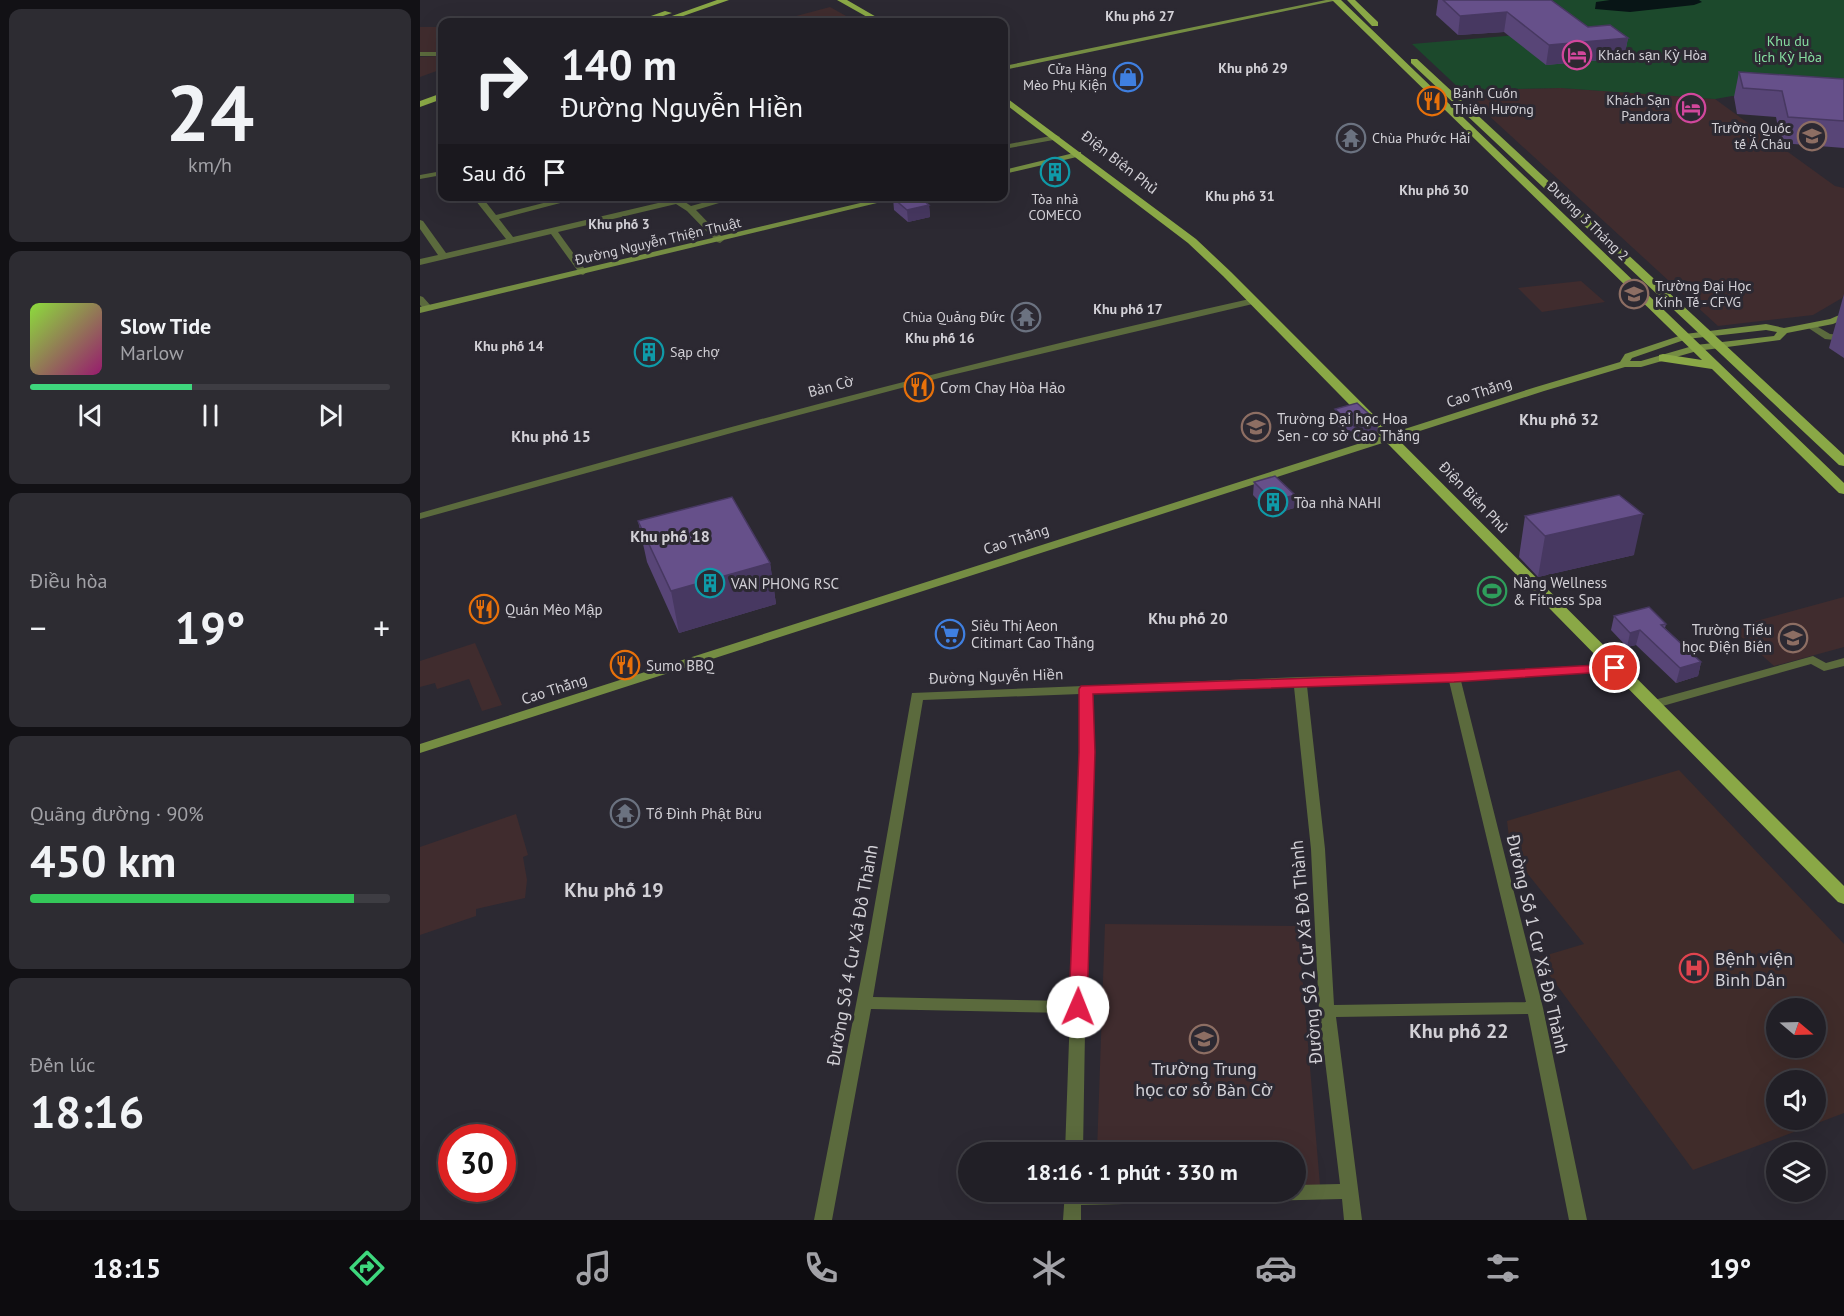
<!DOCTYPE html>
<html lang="vi">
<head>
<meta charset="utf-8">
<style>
	:root { --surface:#211f26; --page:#2d2c32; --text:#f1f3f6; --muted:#a2a2a7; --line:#3e3d43; --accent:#3ed77d }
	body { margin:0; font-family:"PT Sans",sans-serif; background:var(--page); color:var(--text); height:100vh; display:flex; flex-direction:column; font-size:22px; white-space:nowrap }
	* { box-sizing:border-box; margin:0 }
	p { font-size:20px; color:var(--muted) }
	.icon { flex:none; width:33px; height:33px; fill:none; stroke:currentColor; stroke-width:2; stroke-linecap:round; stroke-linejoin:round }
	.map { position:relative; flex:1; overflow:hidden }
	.sheet { display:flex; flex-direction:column; gap:9px; padding:9px; background:#121115; width:420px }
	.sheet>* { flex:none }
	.guide { position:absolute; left:18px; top:18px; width:570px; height:183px; border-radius:12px; box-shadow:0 6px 24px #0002,0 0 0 2px var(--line); background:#211f26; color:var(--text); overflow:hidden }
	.needle { width:39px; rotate:109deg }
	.buttons { position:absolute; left:1346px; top:998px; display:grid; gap:12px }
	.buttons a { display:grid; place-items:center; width:60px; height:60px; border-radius:50%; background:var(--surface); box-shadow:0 6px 24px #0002,0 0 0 2px var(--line); font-size:30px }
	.speed { position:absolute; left:18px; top:1124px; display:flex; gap:12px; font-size:30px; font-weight:700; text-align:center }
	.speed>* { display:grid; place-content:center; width:78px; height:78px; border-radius:50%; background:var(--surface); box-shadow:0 6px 24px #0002,0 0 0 2px var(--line); line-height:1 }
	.speed .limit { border:9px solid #d22; background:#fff; color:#111 }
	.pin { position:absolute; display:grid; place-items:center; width:51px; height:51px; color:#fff; margin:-26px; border:3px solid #fff; border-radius:50%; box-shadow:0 2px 6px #0007 }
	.me { position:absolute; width:66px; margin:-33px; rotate:1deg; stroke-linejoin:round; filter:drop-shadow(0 0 4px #0008) }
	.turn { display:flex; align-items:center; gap:21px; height:126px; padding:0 24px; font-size:27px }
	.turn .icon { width:78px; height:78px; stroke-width:2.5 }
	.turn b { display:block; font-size:42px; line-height:51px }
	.then { display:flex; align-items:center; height:57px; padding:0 24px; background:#0003; gap:12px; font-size:22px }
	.big { font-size:45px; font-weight:700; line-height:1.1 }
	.sheet .tile { flex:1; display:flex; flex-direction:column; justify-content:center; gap:9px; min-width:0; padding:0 21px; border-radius:12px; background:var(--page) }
	.sheet .dial { align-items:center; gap:0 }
	.dial b { font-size:78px; line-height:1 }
	.song { display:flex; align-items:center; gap:18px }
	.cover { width:72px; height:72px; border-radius:9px; background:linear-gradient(135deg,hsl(90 70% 55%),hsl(320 70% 35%)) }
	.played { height:6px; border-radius:3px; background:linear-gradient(90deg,var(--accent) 45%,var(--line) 45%) }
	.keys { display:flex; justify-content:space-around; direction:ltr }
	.heat { display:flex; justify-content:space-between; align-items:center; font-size:33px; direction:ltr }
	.charge { height:9px; border-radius:4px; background:linear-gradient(90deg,#34c759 90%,var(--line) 0) }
	.trip { position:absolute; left:538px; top:1142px; width:348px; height:60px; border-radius:30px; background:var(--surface); box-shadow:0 6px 24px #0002,0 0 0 2px var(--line); font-weight:700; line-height:60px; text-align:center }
	.tab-bar { display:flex; height:96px; justify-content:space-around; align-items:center; background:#0d0c0f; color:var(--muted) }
	.tab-bar .icon { width:42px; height:42px }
	.tab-bar .selected { color:var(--accent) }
	.tab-bar b { font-size:27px; color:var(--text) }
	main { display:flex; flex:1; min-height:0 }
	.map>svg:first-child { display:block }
	.education { fill:#402c2e }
	.medical { fill:#402c2a; fill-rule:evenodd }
	.green { fill:#1c492c }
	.water { fill:#081516 }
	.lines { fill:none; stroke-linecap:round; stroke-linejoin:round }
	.street { fill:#5b6a3d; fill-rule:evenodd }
	.secondary { fill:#758d43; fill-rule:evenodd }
	.primary { fill:#8aa846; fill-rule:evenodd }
	.wall { fill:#584577 }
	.shaded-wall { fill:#473861 }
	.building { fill:#66508a; stroke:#473861; stroke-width:1.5 }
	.route { fill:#e11d48; stroke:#92132f; stroke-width:1.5 }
	.labels { text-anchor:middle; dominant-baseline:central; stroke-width:6; stroke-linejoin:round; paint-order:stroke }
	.far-neighbourhood-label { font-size:14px; font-weight:bold; fill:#d2d0d6; stroke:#2c2932 }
	.far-park-label { font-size:14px; fill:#85dea0; stroke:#2c2932 }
	.far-poi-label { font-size:14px; fill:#d2d0d6; stroke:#2c2932; text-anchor:start }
	.far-street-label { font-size:14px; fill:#d2d0d6; stroke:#2c2932 }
	.street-label { font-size:15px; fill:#d2d0d6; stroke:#2c2932 }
	.poi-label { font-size:15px; fill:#d2d0d6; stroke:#2c2932; text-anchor:start }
	.neighbourhood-label { font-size:16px; font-weight:bold; fill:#d2d0d6; stroke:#2c2932 }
	.near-street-label { font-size:18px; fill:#d2d0d6; stroke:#2c2932 }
	.near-poi-label { font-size:18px; fill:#d2d0d6; stroke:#2c2932; text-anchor:start }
	.near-neighbourhood-label { font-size:20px; font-weight:bold; fill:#d2d0d6; stroke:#2c2932 }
</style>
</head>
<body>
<main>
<section class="sheet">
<div class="tile dial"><b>24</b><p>km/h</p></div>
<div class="tile">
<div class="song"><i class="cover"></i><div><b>Slow Tide</b><p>Marlow</p></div></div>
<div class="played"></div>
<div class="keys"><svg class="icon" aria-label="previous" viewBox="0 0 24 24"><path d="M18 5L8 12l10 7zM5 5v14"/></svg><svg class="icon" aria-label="pause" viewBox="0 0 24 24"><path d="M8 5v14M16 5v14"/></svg><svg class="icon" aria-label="next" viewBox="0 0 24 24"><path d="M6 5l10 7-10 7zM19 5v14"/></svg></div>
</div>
<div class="tile"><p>Điều hòa</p>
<div class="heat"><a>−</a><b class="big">19°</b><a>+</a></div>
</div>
<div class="tile"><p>Quãng đường · 90%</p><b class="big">450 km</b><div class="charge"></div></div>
<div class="tile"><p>Đến lúc</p><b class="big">18:16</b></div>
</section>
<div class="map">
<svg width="1424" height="1220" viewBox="0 0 1424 1220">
	<rect width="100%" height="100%" fill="#2c2932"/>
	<path class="education" d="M410,7L426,16L402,21L403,22H354Z
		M0,27H22V52H0Z
		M22,56V69L0,77V57Z
		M1141,88L1295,99L1415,186L1424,188V295L1422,298L1393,315L1298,326L1041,90Z
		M1161,281L1185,302L1122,312L1098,288Z
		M1424,597V647L1354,666L1311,628Z
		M55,643L82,705L62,711L49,679L17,689L15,683L0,687V661Z
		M96,814L108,855L103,857L107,880L105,898L56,909V916L0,935V847Z
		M685,924L878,926L900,1185H876V1152H677Z"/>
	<path class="medical" d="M1259,770L1424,944V1113L1273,1170L1117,958L1164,944L1091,853L1087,821ZM1356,1008H1395V1047H1356ZM1356,1080H1395V1119H1356Z"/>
	<path class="green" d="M1116,0H1424V102L1312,96L1295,99L1141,88L1041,90L992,44L1154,30Z"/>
	<path class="water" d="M1190,0H1279L1282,2L1274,5L1210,12L1175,9L1176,2Z"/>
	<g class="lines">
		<path class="street" d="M0,52H22V56H0Z
			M636,135L640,137L639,139L584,149V145Z
			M22,171V175L0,179V175Z
			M52,196H61L76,215L151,196H167L79,219L93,237L251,200L245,196H255L259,199L284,196L265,202L271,206L307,196H322L276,210L303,238L304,240L300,243L297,242L267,211L256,204L138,232L167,272L163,275L160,274L131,234L0,265V259L18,255L0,229V220L3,221L26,253L86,239Z
			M0,296L3,297L11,306V310H5L0,305Z
			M834,298L839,301L837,303L523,377L315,432L0,519V513C277,435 553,360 834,298Z
			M1393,324L1410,334L1424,335V341L1405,339L1390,329L1388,327Z
			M1393,656L1406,663L1424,658V666L1404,671L1391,664L1232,709L1226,705L1227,702Z
			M1195,664L1201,668L1199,671L1041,681L1123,1008L1167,1220H1149L1108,1014L916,1017L942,1220H924L922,1199L661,1205V1220H643L645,1191H876V1185L920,1184L899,1011L891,849L874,687L672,694L674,752L667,911L663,1152H645L650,1013L451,1009L412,1220H394L448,943L492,693L880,677L1034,673ZM1029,681L1106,1002L914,1005L905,849L887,686ZM660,694V752L650,1001L453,997L503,700Z"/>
		<path class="secondary" d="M906,0H918L584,70V66Z
			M658,152H661V156L584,174V170Z
			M470,196H486L0,313V307Z
			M1424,313V319L1413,324L1367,333L1360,340L1277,351L1221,367H1205L1124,391L0,753V744L1116,387L1200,362L1205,354L1265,334L1346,324L1364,328L1410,319ZM1346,330L1357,332L1354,336L1276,345L1221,361H1210L1212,358L1267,339Z"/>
		<path class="primary" d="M297,0H309L246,22H235Z
			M417,0H427L465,22H456Z
			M912,0H921L1424,483V494L1419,493L1292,369L1239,361V355L1243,354L1282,360Z
			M927,0H935L958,22V26H952Z
			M245,11L252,13L225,22H214Z
			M991,59H997L1424,455V466L1419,465L991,63Z
			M22,93V99L0,107V101Z
			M584,96L776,239L811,272L1424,886V904L1418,902L803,276L768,243L584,103Z"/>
	</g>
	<path class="wall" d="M1018,0H1131L1168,27L1208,38L1204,58L1126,65L1084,32L1038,35L1016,15Z
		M1319,72L1424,79V148L1361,143L1356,117L1317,114L1314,97Z
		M473,198L509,205L510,217L488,222L474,210Z
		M1424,294V358L1409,348Z
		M915,409L958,422L957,436L935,442L914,422Z
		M834,482L875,495L874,508L852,515L833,495Z
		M1105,516L1214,555L1118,577L1099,557Z
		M218,521L350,563L356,604L259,633L227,562Z
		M1194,616L1246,624L1245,628L1281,662L1278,676L1256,683L1216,645L1207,647L1191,630Z"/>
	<path class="shaded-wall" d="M1087,12L1084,32L1038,35L1040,16Z
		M1208,38L1204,58L1126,65L1129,45Z
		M509,205L510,217L488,222L487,210Z
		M958,422L957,436L935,442L936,428Z
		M875,495L874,508L852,515L853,501Z
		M1223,514L1214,555L1118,577L1125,536Z
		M350,563L356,604L259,633L251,591Z
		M1220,630L1216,645L1207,647L1210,633Z
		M1281,662L1278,676L1256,683L1260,668Z"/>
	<path class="building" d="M1023,0H1131L1168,27L1190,25L1208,38L1129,45L1087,12L1040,16Z
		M1319,72L1424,79V121L1368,117L1362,91L1323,88Z
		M479,196H498L509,205L487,210L473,198Z
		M937,403L958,422L936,428L915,409Z
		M855,476L875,495L853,501L834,482Z
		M1199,495L1223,514L1125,536L1105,516Z
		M312,497L350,563L251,591L218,521Z
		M1229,607L1246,624L1241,625L1281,662L1260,668L1220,630L1210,633L1194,616Z"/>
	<path class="route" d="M1195,664L1202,668L1200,671L1034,682L673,694L675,752L667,1007L664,1012L658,1014L651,1012L649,1007L659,752V689L661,686L1034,673Z"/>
	<defs>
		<g id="hotel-ring" transform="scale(1.5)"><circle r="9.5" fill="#2c2932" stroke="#d1479c" stroke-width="1.5"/><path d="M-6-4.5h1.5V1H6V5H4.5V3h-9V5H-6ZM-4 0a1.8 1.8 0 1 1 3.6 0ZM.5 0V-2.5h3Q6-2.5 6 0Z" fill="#d1479c"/></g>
		<g id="shop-ring" transform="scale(1.5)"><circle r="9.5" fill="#2c2932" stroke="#3f7fe0" stroke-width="1.5"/><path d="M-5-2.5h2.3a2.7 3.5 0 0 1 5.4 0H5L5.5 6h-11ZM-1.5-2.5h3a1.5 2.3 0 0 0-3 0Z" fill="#3f7fe0"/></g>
		<g id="restaurant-ring" transform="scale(1.5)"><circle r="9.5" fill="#2c2932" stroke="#e8710a" stroke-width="1.5"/><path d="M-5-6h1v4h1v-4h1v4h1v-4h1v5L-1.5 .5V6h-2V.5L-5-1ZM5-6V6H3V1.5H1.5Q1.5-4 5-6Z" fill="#e8710a"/></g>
		<g id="school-ring" transform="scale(1.5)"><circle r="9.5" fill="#2c2932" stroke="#8d6e63" stroke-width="1.5"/><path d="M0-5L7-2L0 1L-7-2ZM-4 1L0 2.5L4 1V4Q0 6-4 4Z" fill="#8d6e63"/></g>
		<g id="temple-ring" transform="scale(1.5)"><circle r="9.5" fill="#2c2932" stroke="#6b7280" stroke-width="1.5"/><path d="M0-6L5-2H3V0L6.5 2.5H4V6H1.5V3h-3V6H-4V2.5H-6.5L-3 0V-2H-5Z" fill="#6b7280"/></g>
		<g id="building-ring" transform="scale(1.5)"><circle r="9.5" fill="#2c2932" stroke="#0f9aa8" stroke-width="1.5"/><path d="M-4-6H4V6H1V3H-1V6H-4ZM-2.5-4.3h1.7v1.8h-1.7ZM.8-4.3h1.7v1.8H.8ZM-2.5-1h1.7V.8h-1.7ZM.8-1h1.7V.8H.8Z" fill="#0f9aa8"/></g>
		<g id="university-ring" transform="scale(1.5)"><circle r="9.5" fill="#2c2932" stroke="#8d6e63" stroke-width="1.5"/><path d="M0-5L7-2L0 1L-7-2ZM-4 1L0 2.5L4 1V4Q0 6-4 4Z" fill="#8d6e63"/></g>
		<g id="stadium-ring" transform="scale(1.5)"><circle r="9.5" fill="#2c2932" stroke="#2e9e5b" stroke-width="1.5"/><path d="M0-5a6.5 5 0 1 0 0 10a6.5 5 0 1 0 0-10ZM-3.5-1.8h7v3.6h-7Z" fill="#2e9e5b"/></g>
		<g id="supermarket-ring" transform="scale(1.5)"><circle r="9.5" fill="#2c2932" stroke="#3f7fe0" stroke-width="1.5"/><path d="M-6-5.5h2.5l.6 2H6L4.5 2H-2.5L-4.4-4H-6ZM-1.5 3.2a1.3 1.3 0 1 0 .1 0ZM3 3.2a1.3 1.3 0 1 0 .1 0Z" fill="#3f7fe0"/></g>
		<g id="hospital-ring" transform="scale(1.5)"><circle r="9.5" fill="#2c2932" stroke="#e0444e" stroke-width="1.5"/><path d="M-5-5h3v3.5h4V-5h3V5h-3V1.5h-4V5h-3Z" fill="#e0444e"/></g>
	</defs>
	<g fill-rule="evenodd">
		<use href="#hotel-ring" x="1157" y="55"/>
		<use href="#shop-ring" x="708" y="77"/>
		<use href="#restaurant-ring" x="1012" y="101"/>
		<use href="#hotel-ring" x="1271" y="108"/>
		<use href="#school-ring" x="1392" y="136"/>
		<use href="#temple-ring" x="931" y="138"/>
		<use href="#building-ring" x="635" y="172"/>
		<use href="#university-ring" x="1214" y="294"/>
		<use href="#temple-ring" x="606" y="317"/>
		<use href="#building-ring" x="229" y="352"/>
		<use href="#restaurant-ring" x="499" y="387"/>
		<use href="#university-ring" x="836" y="427"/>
		<use href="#building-ring" x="853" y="502"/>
		<use href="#building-ring" x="290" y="583"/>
		<use href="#stadium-ring" x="1072" y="591"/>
		<use href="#restaurant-ring" x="64" y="609"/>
		<use href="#supermarket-ring" x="530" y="634"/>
		<use href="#school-ring" x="1373" y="638"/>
		<use href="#restaurant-ring" x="205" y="665"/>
		<use href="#temple-ring" x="205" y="813"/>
		<use href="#hospital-ring" x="1274" y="968"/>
		<use href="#school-ring" x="784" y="1039"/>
	</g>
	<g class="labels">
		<g class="far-neighbourhood-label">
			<text x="720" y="16">Khu phố 27</text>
			<text x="833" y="68">Khu phố 29</text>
			<text x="1014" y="190">Khu phố 30</text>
			<text x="820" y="196">Khu phố 31</text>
			<text x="199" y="224">Khu phố 3</text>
			<text x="708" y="309">Khu phố 17</text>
			<text x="520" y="338">Khu phố 16</text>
			<text x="89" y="346">Khu phố 14</text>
		</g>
		<g class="far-park-label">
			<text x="1368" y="41">Khu du<tspan x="1368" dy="16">lịch Kỳ Hòa</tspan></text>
		</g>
		<g class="far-poi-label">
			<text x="1178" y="55">Khách sạn Kỳ Hòa</text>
			<text x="687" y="69" text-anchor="end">Cửa Hàng<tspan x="687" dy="16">Mèo Phụ Kiện</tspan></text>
			<text x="1033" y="93">Bánh Cuốn<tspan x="1033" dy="16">Thiên Hương</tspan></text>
			<text x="1250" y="100" text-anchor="end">Khách Sạn<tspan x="1250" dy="16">Pandora</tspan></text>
			<text x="1371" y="128" text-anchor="end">Trường Quốc<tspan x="1371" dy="16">tế Á Châu</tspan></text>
			<text x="952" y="138">Chùa Phước Hải</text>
			<text x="635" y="199" text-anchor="middle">Tòa nhà<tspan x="635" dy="16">COMECO</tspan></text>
			<text x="1235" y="286">Trường Đại Học<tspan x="1235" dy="16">Kinh Tế - CFVG</tspan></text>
			<text x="585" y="317" text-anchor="end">Chùa Quảng Đức</text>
			<text x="250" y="352">Sạp chợ</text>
		</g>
		<g class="far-street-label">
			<text transform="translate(1168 221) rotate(44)">Đường 3 Tháng 2</text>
			<text transform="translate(238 241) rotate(-13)">Đường Nguyễn Thiện Thuật</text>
		</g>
		<g class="street-label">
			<text transform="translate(700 162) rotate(38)">Điện Biên Phủ</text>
			<text transform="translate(411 386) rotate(-15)">Bàn Cờ</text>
			<text transform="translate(1059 392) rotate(-18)">Cao Thắng</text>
			<text transform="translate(1054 497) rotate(46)">Điện Biên Phủ</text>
			<text transform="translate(596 539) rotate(-18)">Cao Thắng</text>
			<text transform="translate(576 676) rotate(-2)">Đường Nguyễn Hiền</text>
			<text transform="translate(134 689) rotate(-18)">Cao Thắng</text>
		</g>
		<g class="poi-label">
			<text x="520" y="387">Cơm Chay Hòa Hảo</text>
			<text x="857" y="418">Trường Đại học Hoa<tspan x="857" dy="17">Sen - cơ sở Cao Thắng</tspan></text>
			<text x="874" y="502">Tòa nhà NAHI</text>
			<text x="1093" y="582">Nàng Wellness<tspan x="1093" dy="17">&amp; Fitness Spa</tspan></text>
			<text x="311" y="583">VAN PHONG RSC</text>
			<text x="85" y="609">Quán Mèo Mập</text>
			<text x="551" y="625">Siêu Thị Aeon<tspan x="551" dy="17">Citimart Cao Thắng</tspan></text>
			<text x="1352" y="629" text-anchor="end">Trường Tiểu<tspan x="1352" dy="17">học Điện Biên</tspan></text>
			<text x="226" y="665">Sumo BBQ</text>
			<text x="226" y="813">Tổ Đình Phật Bửu</text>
		</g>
		<g class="neighbourhood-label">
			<text x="1139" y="419">Khu phố 32</text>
			<text x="131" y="436">Khu phố 15</text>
			<text x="250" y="536">Khu phố 18</text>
			<text x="768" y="618">Khu phố 20</text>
		</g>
		<g class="near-street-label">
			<text transform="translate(1118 944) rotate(77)">Ðường Số 1 Cư Xá Đô Thành</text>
			<text transform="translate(886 952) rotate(-95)">Ðường Số 2 Cư Xá Đô Thành</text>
			<text transform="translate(432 955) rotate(-80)">Ðường Số 4 Cư Xá Đô Thành</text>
		</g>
		<g class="near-poi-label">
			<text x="1295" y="958">Bệnh viện<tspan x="1295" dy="21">Bình Dân</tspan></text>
			<text x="784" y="1068" text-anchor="middle">Trường Trung<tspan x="784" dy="21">học cơ sở Bàn Cờ</tspan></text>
		</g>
		<g class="near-neighbourhood-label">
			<text x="194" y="890">Khu phố 19</text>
			<text x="1039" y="1031">Khu phố 22</text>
		</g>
	</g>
</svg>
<div class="buttons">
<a><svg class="needle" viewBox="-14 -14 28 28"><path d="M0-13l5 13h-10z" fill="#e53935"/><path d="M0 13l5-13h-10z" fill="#a2a2a7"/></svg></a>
<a><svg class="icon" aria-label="sound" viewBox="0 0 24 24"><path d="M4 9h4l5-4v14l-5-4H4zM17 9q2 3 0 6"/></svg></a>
<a><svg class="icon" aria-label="layers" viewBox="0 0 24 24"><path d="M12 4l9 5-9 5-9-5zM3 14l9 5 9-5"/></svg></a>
</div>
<div class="speed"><div class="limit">30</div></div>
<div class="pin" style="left:1195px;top:668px;background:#d93025"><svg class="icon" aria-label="arrive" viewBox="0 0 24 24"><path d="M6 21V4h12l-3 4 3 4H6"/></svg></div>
<svg class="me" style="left:658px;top:1007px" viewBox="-20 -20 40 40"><circle r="19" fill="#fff"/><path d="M0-13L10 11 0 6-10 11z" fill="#e11d48"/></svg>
<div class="trip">18:16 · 1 phút · 330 m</div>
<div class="guide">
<div class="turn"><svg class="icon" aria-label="right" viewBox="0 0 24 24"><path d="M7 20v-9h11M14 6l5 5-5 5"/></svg><div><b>140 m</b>Đường Nguyễn Hiền</div></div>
<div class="then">Sau đó<svg class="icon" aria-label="arrive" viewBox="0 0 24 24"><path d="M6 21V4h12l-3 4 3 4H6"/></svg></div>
</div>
</div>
</main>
<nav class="tab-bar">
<b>18:15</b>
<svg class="icon selected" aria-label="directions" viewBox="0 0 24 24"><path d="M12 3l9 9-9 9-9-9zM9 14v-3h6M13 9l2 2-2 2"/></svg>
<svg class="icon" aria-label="music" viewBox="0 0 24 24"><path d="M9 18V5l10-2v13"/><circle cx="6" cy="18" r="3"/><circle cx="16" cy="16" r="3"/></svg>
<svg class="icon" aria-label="phone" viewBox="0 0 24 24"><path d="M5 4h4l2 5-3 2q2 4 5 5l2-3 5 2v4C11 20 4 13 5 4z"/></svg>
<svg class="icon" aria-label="climate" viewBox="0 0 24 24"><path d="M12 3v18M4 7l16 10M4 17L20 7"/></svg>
<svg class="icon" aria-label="car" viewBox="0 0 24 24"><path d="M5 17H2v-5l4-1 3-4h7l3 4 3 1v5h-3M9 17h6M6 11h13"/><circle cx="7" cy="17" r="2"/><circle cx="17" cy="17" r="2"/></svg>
<svg class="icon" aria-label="filters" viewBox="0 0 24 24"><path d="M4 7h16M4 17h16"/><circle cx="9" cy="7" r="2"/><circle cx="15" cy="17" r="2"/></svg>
<b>19°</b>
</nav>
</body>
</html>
